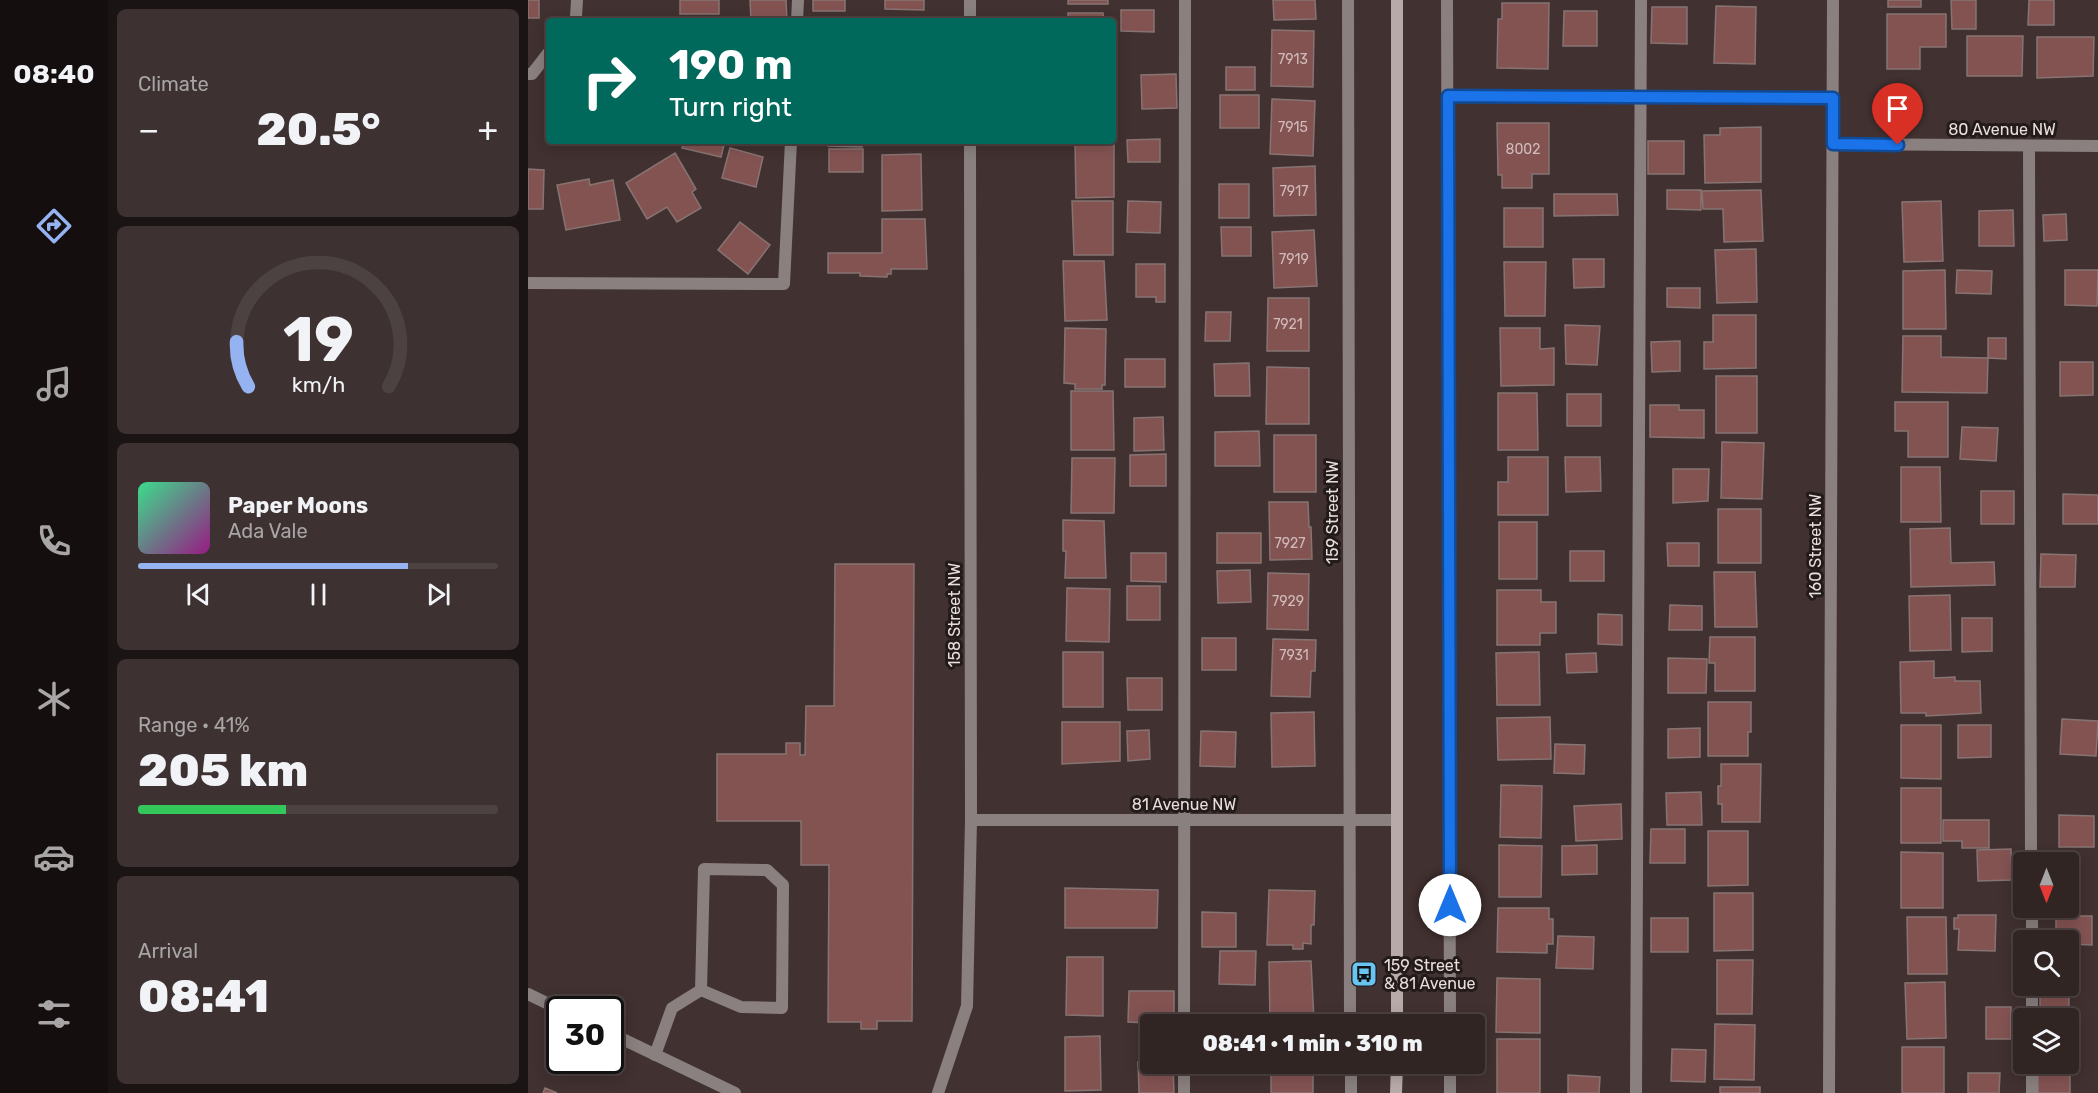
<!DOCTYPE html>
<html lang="en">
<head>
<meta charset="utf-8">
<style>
	:root { --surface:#312524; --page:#3d3131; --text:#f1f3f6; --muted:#a8a5a6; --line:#4c4241; --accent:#95b2f1 }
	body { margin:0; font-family:Rubik,sans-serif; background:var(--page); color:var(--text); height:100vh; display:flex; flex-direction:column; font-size:22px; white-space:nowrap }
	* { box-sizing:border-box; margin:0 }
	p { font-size:20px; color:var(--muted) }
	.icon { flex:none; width:33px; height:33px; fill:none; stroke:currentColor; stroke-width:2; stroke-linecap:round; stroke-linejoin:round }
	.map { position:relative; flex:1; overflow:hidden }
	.details { display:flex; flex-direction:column; gap:9px; padding:9px; background:#1b1414; width:420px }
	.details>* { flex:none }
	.top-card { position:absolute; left:18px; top:18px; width:570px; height:126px; border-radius:6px; box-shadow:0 3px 15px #0003,0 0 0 2px var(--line); background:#00695c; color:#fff; overflow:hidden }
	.needle { width:39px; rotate:180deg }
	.buttons { position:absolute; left:1485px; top:852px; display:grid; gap:12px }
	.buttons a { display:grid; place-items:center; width:66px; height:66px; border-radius:6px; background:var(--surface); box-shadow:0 3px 15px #0003,0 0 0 2px var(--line); font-size:30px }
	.speed { position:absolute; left:18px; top:996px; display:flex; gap:12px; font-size:30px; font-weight:700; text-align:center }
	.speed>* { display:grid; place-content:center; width:78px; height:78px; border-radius:50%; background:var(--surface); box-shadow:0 3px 15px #0003,0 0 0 2px var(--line); line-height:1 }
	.speed .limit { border:3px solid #111; border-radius:9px; background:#fff; color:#111 }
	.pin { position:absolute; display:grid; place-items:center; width:51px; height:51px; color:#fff; margin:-62px -26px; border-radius:50% 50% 50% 0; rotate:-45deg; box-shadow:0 0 6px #0007 }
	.pin .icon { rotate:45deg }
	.me { position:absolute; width:66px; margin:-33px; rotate:0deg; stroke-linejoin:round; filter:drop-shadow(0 0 4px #0008) }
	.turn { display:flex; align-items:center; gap:21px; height:126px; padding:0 24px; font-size:27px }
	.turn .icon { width:78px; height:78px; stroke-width:2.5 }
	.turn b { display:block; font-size:42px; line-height:51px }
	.big { font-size:45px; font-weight:800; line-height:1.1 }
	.details .widget { flex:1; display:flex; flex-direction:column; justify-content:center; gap:9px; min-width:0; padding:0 21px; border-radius:9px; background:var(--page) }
	.details .dial { align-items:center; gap:0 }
	.dial svg { height:156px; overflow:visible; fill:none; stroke:var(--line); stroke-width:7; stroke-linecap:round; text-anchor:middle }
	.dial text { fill:var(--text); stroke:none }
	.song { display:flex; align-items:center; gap:18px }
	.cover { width:72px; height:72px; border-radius:9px; background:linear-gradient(135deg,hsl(150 70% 55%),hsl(310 70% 35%)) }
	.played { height:6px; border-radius:3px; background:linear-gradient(90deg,var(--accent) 75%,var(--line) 75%) }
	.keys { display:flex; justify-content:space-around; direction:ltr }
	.heat { display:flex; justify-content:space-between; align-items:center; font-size:33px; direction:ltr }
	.charge { height:9px; border-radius:4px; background:linear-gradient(90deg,#34c759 41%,var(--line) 0) }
	.trip { position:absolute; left:612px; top:1014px; width:345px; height:60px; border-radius:6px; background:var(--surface); box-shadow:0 3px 15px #0003,0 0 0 2px var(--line); font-weight:800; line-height:60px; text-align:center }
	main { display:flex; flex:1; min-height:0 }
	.tabs { display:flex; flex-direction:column; width:108px; justify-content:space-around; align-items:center; background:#140f0e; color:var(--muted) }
	.tabs .icon { width:42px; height:42px }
	.tabs .on { color:var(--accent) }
	.tabs b { font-size:27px; color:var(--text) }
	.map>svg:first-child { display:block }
	.building { fill:#835352; stroke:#877472; stroke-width:1.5 }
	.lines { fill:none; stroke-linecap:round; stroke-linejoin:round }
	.service { stroke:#89807f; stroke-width:12 }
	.minor { stroke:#89807f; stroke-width:12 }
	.secondary { stroke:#b8aaa9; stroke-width:12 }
	.route-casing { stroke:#114b97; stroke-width:15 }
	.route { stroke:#1a73e8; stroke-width:10 }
	.labels { text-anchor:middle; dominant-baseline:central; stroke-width:6; stroke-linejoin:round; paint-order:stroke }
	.number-label { font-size:14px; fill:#d0bbba }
	.street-label { font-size:16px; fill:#e9dedd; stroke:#221b1a }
	.poi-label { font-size:16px; fill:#e9dedd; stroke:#221b1a; text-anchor:start }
</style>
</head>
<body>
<main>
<nav class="tabs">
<b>08:40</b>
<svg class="icon on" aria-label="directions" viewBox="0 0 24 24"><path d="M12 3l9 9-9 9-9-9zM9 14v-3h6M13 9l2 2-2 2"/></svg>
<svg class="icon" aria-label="music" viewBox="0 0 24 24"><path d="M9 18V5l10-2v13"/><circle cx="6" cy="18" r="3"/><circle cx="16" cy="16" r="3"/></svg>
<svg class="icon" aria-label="phone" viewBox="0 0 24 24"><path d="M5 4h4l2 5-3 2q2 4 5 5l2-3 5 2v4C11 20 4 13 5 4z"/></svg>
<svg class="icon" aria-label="climate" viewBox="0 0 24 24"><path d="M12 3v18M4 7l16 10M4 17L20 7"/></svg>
<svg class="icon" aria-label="car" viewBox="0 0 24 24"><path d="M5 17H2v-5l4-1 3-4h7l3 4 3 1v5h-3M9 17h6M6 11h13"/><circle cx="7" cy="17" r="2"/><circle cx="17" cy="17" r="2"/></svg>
<svg class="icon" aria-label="filters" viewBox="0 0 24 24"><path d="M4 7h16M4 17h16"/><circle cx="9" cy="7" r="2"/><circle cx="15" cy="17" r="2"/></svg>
</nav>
<section class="details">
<div class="widget"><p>Climate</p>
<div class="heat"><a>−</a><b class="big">20.5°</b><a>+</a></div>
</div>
<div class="widget dial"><svg viewBox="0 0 100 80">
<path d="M14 69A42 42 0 1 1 86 69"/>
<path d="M14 69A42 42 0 0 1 8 46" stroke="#95b2f1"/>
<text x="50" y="56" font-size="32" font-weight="700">19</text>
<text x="50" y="72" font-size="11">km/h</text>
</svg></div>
<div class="widget">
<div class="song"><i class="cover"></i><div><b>Paper Moons</b><p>Ada Vale</p></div></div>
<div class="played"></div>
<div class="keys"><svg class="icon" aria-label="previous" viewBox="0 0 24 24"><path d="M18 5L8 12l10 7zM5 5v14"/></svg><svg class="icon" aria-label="pause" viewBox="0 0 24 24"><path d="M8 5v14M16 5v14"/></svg><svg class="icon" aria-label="next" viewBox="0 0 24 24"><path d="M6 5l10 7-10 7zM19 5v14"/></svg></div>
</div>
<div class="widget"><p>Range · 41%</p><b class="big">205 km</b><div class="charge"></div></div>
<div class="widget"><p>Arrival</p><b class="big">08:41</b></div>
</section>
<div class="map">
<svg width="1570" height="1093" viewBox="0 0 1570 1093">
	<rect width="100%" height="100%" fill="#413130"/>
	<path class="building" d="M0,0H11V18H0Z
		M152,0H191V14H152Z
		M222,0H258L259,21H223Z
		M285,0H317V11H285Z
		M357,0H396V10L357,9Z
		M540,0H580V4H540Z
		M745,0H787L788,19L746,20Z
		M1360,0H1393V7H1360Z
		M1423,0H1448V29H1424Z
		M1501,0H1526V25H1500Z
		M974,3H1021L1020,69L969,68L970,19H974Z
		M1188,6L1228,7L1227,64L1186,63Z
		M1124,7H1159V44L1123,43Z
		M593,10H626V32L593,31Z
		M1036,11H1069V46H1035Z
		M540,13H575L576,21H540Z
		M1359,14H1418V47H1392V69H1359Z
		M744,30L786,31L785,87L743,86Z
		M1439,36H1495L1494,76H1439Z
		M1509,37H1566L1565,76L1509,78Z
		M698,67H727V90H698Z
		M648,74L649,108L614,109L613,75Z
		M692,95H731V128H692Z
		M744,99L787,101L785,156L742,154Z
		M969,123H1021V174H1004V188H974V175H970Z
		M1233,127V182L1177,183L1176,135H1192V128Z
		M632,139V162H600L599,140Z
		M156,141H197L193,157L154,148Z
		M300,141H334V147L300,146Z
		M358,141H398L397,145L358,144Z
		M1120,141H1156V174H1120Z
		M586,143V197L548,198L547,144Z
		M202,148L235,157L228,187L194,178Z
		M301,149H335V172H301Z
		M147,153L168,189L164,192L173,208L149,222L139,207L119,219L98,183Z
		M393,154L394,210L354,211V155Z
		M787,166L788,215L746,216L745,168Z
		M0,169L16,170L15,209H0Z
		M61,179L62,185L85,180L92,220L38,230L29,185Z
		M691,184H721V218H691Z
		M1139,190H1173V210L1139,209Z
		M1233,190L1235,241L1196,242L1195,209H1175L1174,191Z
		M1026,194H1089L1090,215L1026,216Z
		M544,201H585V255H546Z
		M600,201L633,202L632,233L599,232Z
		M1413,201L1415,261L1376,262L1374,202Z
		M976,208H1015V247H976Z
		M1485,210L1486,246H1451V211Z
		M1538,214L1539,240L1516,241L1515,215Z
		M354,219H397L399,269H363V274H359V277L332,276V273H300V253H354Z
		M212,222L242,245L220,274L190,250Z
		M693,227H723V256H694Z
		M786,230L789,286L746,288L744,232Z
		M1228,249L1229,302L1189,303L1187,250Z
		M1045,259H1076V287L1046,288Z
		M535,261H576L579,320L537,321Z
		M976,262H1018L1017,316H977Z
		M608,264H637V302H628V297H608Z
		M1417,270L1418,329H1375V271Z
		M1429,270L1464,271L1463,294L1428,293Z
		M1537,270H1570L1569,306L1537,305Z
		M1139,288H1172V308L1139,307Z
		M740,298H781V351H739Z
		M678,312H703L702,341H677Z
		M1185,315H1228V368L1176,369V342H1185Z
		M1037,325L1072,326L1069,365L1038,364Z
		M537,328L578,329L577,385H574V389H547V384L536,383Z
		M972,328H1012V349L1026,348V385L973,386Z
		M1375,336H1413V357L1460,358L1459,393L1374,392Z
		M1460,338H1478V359L1460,358Z
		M1152,341V371L1124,372L1123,342Z
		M597,359H637V387H597Z
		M1532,362H1565V395L1532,396Z
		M721,363L722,396H687L686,364Z
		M739,367L781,368V424H738Z
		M1188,376H1229V433H1188Z
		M543,391H585L586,450H543Z
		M970,393H1009L1010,450H970Z
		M1039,394H1073V426H1039Z
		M1367,402H1420V457H1380V431H1367Z
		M1122,405H1151V410H1176V438L1122,437Z
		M635,417L636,450L606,451V418Z
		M1434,427L1470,428L1468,461L1432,459Z
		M731,431L732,466H687V432Z
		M746,435H788V492H746Z
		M1194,442L1236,443L1234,499L1193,498Z
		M638,454V486H602V455Z
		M980,457H1020V515H970V482H980Z
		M1037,457H1072L1073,491L1038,492Z
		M544,458H587L586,513H543Z
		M1373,467H1412L1413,522H1373Z
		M1145,469H1181L1180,501L1145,503Z
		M1453,491H1486V524H1453Z
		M1535,494L1570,495V524H1535Z
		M741,502H780L781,527H783L784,559L742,560Z
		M1190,509H1233V563H1190Z
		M535,520L576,521L578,578H537L538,551H535Z
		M971,522H1009V579H971Z
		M1422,528L1423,563L1466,562L1467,585L1383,587L1382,529Z
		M689,533H733V563H689Z
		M1139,543H1171V566H1140Z
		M1042,551H1076V581H1042Z
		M603,553H638V582L603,581Z
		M1513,554L1548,555L1547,587H1512Z
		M307,564H386L384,1021H349V1029H333V1022H300L301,865H273V821H189V754H258V743H272V755H277L278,706H306Z
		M722,570L723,602L690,603L689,571Z
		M1186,572H1227L1229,627H1187Z
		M740,573L781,574L780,630L739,629Z
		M599,586H632V620H599Z
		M539,588L582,589L581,642L538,641Z
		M969,590H1013V602H1028V633H1012V645H969Z
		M1422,595L1423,650L1382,651L1381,596Z
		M1142,605L1174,606V630H1141Z
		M1070,614L1094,615V645L1070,644Z
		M1434,618H1464V651L1434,652Z
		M1182,637H1227V691H1187V663H1181Z
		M674,638H708V670H674Z
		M745,639L788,640L787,671H783L782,697L743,696Z
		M535,652H575V707H535Z
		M1011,652L1012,705H969L968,653Z
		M1068,653L1069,672L1039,673L1038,654Z
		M1140,658L1179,659L1178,693H1140Z
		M1406,661V678L1427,677V681H1452L1453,713L1398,716V713H1373L1372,662Z
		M599,678H634V710H600Z
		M1180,702H1223V732H1220V756H1180Z
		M786,712L787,766L744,767L743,713Z
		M1022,717L1023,759L970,760L969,718Z
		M1534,719L1570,721L1568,756L1532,754Z
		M534,722H592V761L534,764Z
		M1373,725H1413V779L1373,778Z
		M1430,725H1463V757L1430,758Z
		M1172,728V757L1140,758V729Z
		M621,730L622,759L600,761L599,731Z
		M673,731L708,732L707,767L672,766Z
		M1027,744L1057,745L1056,774L1026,773Z
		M1193,764H1233L1232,822H1194V804H1190V786H1193Z
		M973,785L1014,786L1013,838L972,837Z
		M1373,788H1413V843H1373Z
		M1173,792L1174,825H1139L1138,793Z
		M1093,804L1094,839L1048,841L1046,806Z
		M1531,815L1566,816V847H1531Z
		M1415,820H1461V848H1434V841H1415Z
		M1123,829H1157V863H1122Z
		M1180,831H1220V885L1180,886Z
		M971,845L1014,846L1013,897H971Z
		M1069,845V874L1034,875V846Z
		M1483,849L1484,880L1450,881L1449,850Z
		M1535,851L1536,856H1545L1546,881H1540V862H1512L1511,852Z
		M1373,852L1415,853V908H1373Z
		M537,888L630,890L629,928H537Z
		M741,890L787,891L786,925H783V944L775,943V949H765V945H739Z
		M1186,893H1225V950L1186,951Z
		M970,908H1021V919H1025V944H1019V953L969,952Z
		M674,912L708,913V947H674Z
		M1430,915H1468L1467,951L1430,950L1431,929H1426V918H1430Z
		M1528,916H1564V945L1540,944V940H1528Z
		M1379,917H1418L1419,974H1380Z
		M1123,918H1160V952H1123Z
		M1030,936L1066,937L1065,969L1028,968Z
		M692,951H728L727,985L691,984Z
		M539,957H575V1016L538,1015Z
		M1189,960H1225L1224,1014H1189Z
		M783,961L786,1021H742L741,962Z
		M969,978L1012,979V1033L968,1032Z
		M1541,981V1013H1512V986H1540Z
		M1417,982L1418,1038L1379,1039L1377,983Z
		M601,991H646V1022H638V1019H620V1023L600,1022Z
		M1458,1007H1483V1039H1458Z
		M1187,1024L1227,1025L1226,1080L1186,1079Z
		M572,1036L573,1090L537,1091V1037Z
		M969,1039H1012V1093H969Z
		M1374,1047H1416V1093H1374Z
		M1144,1049L1178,1050L1177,1082L1143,1081Z
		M610,1062L645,1064L646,1093H611Z
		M743,1064H785V1093H743Z
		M1510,1070H1542V1093H1510Z
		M1440,1073H1472L1471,1093H1440Z
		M1040,1075L1072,1077L1071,1093H1040Z
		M1192,1087H1232V1093H1192Z
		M17,1088L29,1093H15Z"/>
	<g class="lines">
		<path class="service" d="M269,21L270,0
			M920,96L1305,98
			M1501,146L1503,862
			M0,283L256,284L263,141
			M1504,908V940
			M1504,986V1018
			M656,1024L657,0
			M127,1055L144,1008L173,990L176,869L239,870L255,885L254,1008L213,1007L173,990
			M1504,1064V1093
			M656,1093V1064
			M1108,1093L1113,0"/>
		<path class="minor" d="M442,0V21
			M820,0L822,1024
			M919,0L922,1024
			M46,21L48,17L49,0
			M0,74H4L21,52
			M1305,144L1570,146
			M443,820H869
			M0,994L33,1010
			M82,1033L207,1093
			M823,1064V1093
			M922,1064V1093
			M410,1093L439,1006L443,820L442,141
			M1301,1093L1305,0"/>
		<path class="secondary" d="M869,1024V0
			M868,1093L869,1064"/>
	</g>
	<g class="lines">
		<g class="route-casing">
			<path id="route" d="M922,905L920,96L1305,98V144L1370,145"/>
		</g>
		<use href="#route" class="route"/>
	</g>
	<defs>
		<g id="bus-square" transform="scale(1.35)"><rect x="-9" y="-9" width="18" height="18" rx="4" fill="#68c4f0" stroke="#221b1a"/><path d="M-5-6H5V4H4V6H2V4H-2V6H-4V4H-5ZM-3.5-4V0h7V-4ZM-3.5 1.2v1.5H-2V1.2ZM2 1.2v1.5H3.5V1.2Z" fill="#111"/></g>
	</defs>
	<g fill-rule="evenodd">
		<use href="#bus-square" x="836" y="974"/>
	</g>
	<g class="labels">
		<g class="number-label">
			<text x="765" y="59">7913</text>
			<text x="765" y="127">7915</text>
			<text x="995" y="149">8002</text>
			<text x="766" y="191">7917</text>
			<text x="766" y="259">7919</text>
			<text x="760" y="324">7921</text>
			<text x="762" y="543">7927</text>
			<text x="760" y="601">7929</text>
			<text x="766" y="655">7931</text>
		</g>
		<g class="street-label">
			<text x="1474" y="129">80 Avenue NW</text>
			<text transform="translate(804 512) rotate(-90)">159 Street NW</text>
			<text transform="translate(1287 546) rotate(-90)">160 Street NW</text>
			<text transform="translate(426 615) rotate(-90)">158 Street NW</text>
			<text x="656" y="804">81 Avenue NW</text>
		</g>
		<g class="poi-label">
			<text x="856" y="965">159 Street<tspan x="856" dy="18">&amp; 81 Avenue</tspan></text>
		</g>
	</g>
</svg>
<div class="buttons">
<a><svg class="needle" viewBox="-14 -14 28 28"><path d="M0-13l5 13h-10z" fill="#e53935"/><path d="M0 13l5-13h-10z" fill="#a8a5a6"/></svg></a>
<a><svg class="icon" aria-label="search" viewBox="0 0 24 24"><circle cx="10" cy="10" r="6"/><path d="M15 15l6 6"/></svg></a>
<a><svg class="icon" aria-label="layers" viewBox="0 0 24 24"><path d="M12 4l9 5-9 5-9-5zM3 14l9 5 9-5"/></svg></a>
</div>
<div class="speed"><div class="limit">30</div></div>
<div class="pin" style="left:1370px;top:145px;background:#d93025"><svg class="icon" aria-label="arrive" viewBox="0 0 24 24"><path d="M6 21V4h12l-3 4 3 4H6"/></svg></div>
<svg class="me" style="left:922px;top:905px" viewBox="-20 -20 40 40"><circle r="19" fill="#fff"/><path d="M0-13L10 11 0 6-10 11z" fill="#1a73e8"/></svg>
<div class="trip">08:41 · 1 min · 310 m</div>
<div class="top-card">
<div class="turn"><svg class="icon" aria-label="right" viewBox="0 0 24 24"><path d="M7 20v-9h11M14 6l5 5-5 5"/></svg><div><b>190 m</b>Turn right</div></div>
</div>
</div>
</main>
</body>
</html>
